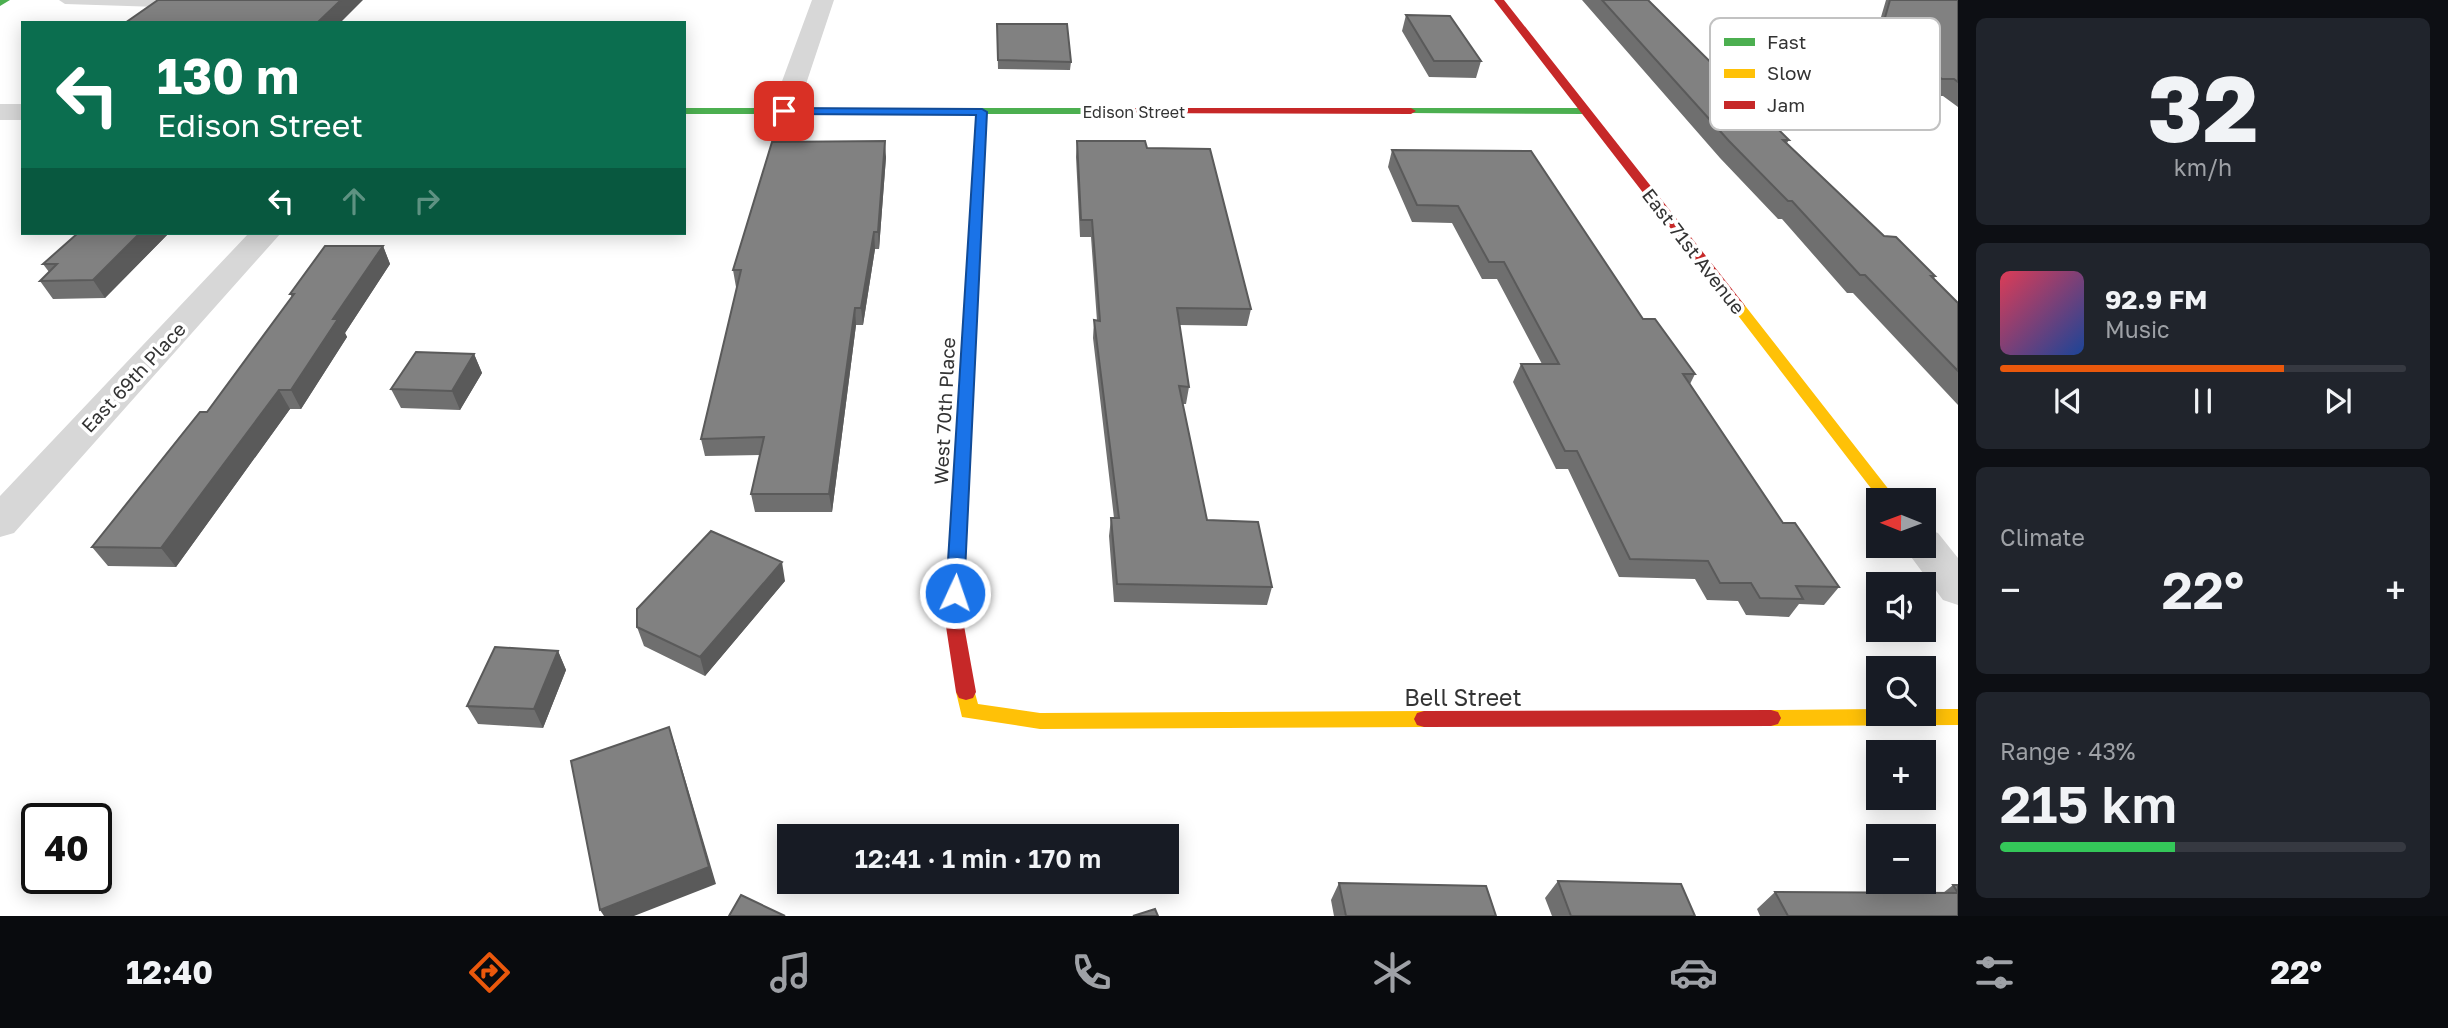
<!DOCTYPE html>
<html lang="en">
<head>
<meta charset="utf-8">
<style>
	:root { --surface:#171b24; --page:#20242c; --text:#f1f3f6; --muted:#9ea1a6; --line:#363941; --accent:#ea580c }
	body { margin:0; font-family:"Golos Text",sans-serif; background:var(--page); color:var(--text); height:100vh; display:flex; flex-direction:column; font-size:26px; white-space:nowrap }
	* { box-sizing:border-box; margin:0 }
	p { font-size:23px; color:var(--muted) }
	.icon { flex:none; width:38px; height:38px; fill:none; stroke:currentColor; stroke-width:2; stroke-linecap:round; stroke-linejoin:round }
	.map { position:relative; flex:1; overflow:hidden }
	.sheet { display:flex; flex-direction:column; gap:18px; padding:18px; background:#0d0f14; width:490px }
	.sheet>* { flex:none }
	.top-card { position:absolute; left:21px; top:21px; width:665px; height:214px; border-radius:0px; box-shadow:0 4px 18px #0003; background:#0b6e4f; color:#fff; overflow:hidden }
	.needle { width:46px; rotate:271deg }
	.tools { position:absolute; left:1866px; top:488px; display:grid; gap:14px }
	.tools a { display:grid; place-items:center; width:70px; height:70px; border-radius:0px; background:var(--surface); box-shadow:0 4px 18px #0003; font-size:35px }
	.speed { position:absolute; left:21px; top:803px; display:flex; gap:14px; font-size:35px; font-weight:700; text-align:center }
	.speed>* { display:grid; place-content:center; width:91px; height:91px; border-radius:50%; background:var(--surface); box-shadow:0 4px 18px #0003; line-height:1 }
	.speed .limit { border:4px solid #111; border-radius:10px; background:#fff; color:#111 }
	.pin { position:absolute; display:grid; place-items:center; width:60px; height:60px; color:#fff; margin:-30px; border-radius:14px; box-shadow:0 4px 10px #0006 }
	.me { position:absolute; width:77px; margin:-38px; rotate:3deg; stroke-linejoin:round; filter:drop-shadow(0 0 5px #0008) }
	.turn { display:flex; align-items:center; gap:24px; height:147px; padding:0 21px; font-size:32px }
	.turn .icon { width:91px; height:91px; stroke-width:2.5 }
	.turn b { display:block; font-size:49px; line-height:60px }
	.lanes { display:flex; align-items:center; height:66px; padding:0 21px; background:#0003; justify-content:center; gap:35px; direction:ltr }
	.lanes .off { opacity:.35 }
	.big { font-size:52px; font-weight:600; line-height:1.1 }
	.sheet .widget { flex:1; display:flex; flex-direction:column; justify-content:center; gap:10px; min-width:0; padding:0 24px; border-radius:10px; background:var(--page) }
	.sheet .dial { align-items:center; gap:0 }
	.dial b { font-size:91px; line-height:1 }
	.song { display:flex; align-items:center; gap:21px }
	.cover { width:84px; height:84px; border-radius:10px; background:linear-gradient(135deg,hsl(350 70% 55%),hsl(220 70% 35%)) }
	.played { height:7px; border-radius:4px; background:linear-gradient(90deg,var(--accent) 70%,var(--line) 70%) }
	.keys { display:flex; justify-content:space-around; direction:ltr }
	.heat { display:flex; justify-content:space-between; align-items:center; font-size:38px; direction:ltr }
	.charge { height:10px; border-radius:5px; background:linear-gradient(90deg,#34c759 43%,var(--line) 0) }
	.trip { position:absolute; left:777px; top:824px; width:402px; height:70px; border-radius:0px; background:var(--surface); box-shadow:0 4px 18px #0003; font-weight:600; line-height:70px; text-align:center }
	.tabs { display:flex; height:112px; justify-content:space-around; align-items:center; background:#090b0e; color:var(--muted) }
	.tabs .icon { width:49px; height:49px }
	.tabs .current { color:var(--accent) }
	.tabs b { font-size:32px; color:var(--text) }
	main { display:flex; flex:1; min-height:0 }
	.map>svg:first-child { display:block }
	.lines { fill:none; stroke-linecap:round; stroke-linejoin:round }
	.lane { fill:#d7d7d7; fill-rule:evenodd }
	.street { fill:#d7d7d7; fill-rule:evenodd }
	.fast { fill:#4caf50; fill-rule:evenodd }
	.slow { fill:#ffc107; fill-rule:evenodd }
	.jam { fill:#c62828; fill-rule:evenodd }
	.wall { fill:#6f6f6f }
	.shaded-wall { fill:#5a5a5a }
	.building { fill:#818181; stroke:#5a5a5a; stroke-width:2 }
	.route { fill:#1a73e8; stroke:#114b97; stroke-width:2 }
	.labels { text-anchor:middle; dominant-baseline:central; stroke-width:7; stroke-linejoin:round; paint-order:stroke }
	.far-street-label { font-size:16px; fill:#333; stroke:#fff }
	.street-label { font-size:19px; fill:#333; stroke:#fff }
	.near-street-label { font-size:23px; fill:#333; stroke:#fff }
	.key { fill:#fff; stroke:#c2c2c2; stroke-width:2 }
	.key-label { font-size:19px; fill:#333 }
</style>
</head>
<body>
<main>
<div class="map">
<svg width="1958" height="916" viewBox="0 0 1958 916">
	<rect width="100%" height="100%" fill="#fff"/>
	<g class="lines">
		<path class="lane" d="M59,0H162L165,3L159,7L65,4Z"/>
		<path class="street" d="M812,0H834L797,111L793,117L784,119L775,117L771,111Z
			M0,104H23V120H0Z
			M249,233H281L14,533L0,537V496Z
			M1923,528L1938,533L1958,558V605L1943,600L1903,546H1923Z"/>
		<path class="fast" d="M0,0H10L0,6Z
			M684,108H1108L1113,111L1108,114H684Z
			M1411,108H1584L1589,111L1584,114L1407,113V109Z"/>
		<path class="slow" d="M1738,302L1743,303L1897,500H1880L1733,309L1731,306L1733,303Z
			M966,684L973,686L978,704L1040,713L1424,711L1431,713L1434,719L1431,725L1424,727L1040,729L962,717L956,692L959,686Z
			M1878,709V714H1923V709H1958V725L1771,726L1764,724L1761,718L1764,712L1771,710Z"/>
		<path class="jam" d="M1494,0H1504L1743,303L1745,306L1743,309H1733Z
			M1108,108H1411L1416,111L1411,114L1104,113V109Z
			M982,109L987,112L963,620L976,692L973,698L966,700L959,698L956,692L945,620L977,112Z
			M1771,710L1778,712L1781,718L1778,724L1771,726L1424,727L1417,725L1414,719L1417,713L1424,711Z"/>
	</g>
	<path class="wall" d="M1582,0H1648L1789,140L1787,143L1884,236L1935,276L1934,279L1958,303V405L1853,293H1847L1782,219H1778L1720,158Z
		M1886,0H1958V107L1943,96H1932L1871,51Z
		M1406,15L1481,61L1476,78L1429,77L1402,31Z
		M997,24L1071,62L1070,70L998,69Z
		M1077,141L1147,148L1251,309L1247,326L1179,325L1189,387L1186,404H1182L1207,520L1272,587L1267,605L1114,602L1109,536L1111,518H1114L1093,338L1094,320L1097,321L1091,237H1080L1076,157Z
		M1392,150L1643,319L1695,374L1690,384L1783,523L1839,587L1824,605L1799,604L1789,617L1746,615L1738,601L1707,600L1695,579L1619,577L1568,469H1556L1513,382L1521,364H1542L1497,279H1482L1452,223L1412,222L1388,167Z
		M886,157L879,249H875L863,325H856L832,512H755L751,494L760,455L705,456L701,439L737,287H736L733,270Z
		M78,233H169L105,298L53,299L40,281L49,272L43,264Z
		M383,246L390,264L345,333L347,337L301,409H290L176,567L108,566L92,547L207,412L292,297L290,294Z
		M474,354L482,373L460,410L401,408L391,389Z
		M785,581L705,676L644,646L637,627Z
		M558,651L566,670L543,728L478,724L467,706Z
		M1558,881L1695,916H1552L1545,898Z
		M1339,883L1496,916H1334L1331,900Z
		M1953,885H1958V916H1760L1757,909L1775,892L1943,893Z"/>
	<path class="shaded-wall" d="M341,0H363L340,23H317Z
		M885,141L886,157L879,249L878,232Z
		M874,232L875,249L863,325L861,308Z
		M140,233H169L105,298L93,280Z
		M383,246L390,264L345,333L347,337L301,409L291,390L333,319Z
		M855,308L856,325L832,512L829,494Z
		M474,354L482,373L460,410L452,391Z
		M279,390L290,409L176,567L161,548Z
		M782,562L785,581L705,676L700,657Z
		M558,651L566,670L543,728L534,709Z
		M669,727L675,745L716,884L634,916H604L600,910Z"/>
	<path class="building" d="M158,0H341L317,23H125Z
		M1602,0H1648L1789,140H1783L1884,236L1896,237L1935,276H1931L1958,303V371L1865,275H1860L1792,201H1788L1729,141Z
		M1890,0H1958V82L1954,79H1942L1880,35Z
		M1406,15L1450,16L1481,61H1434Z
		M997,24H1067L1071,62L998,60Z
		M885,141L878,232H874L861,308H855L829,494H751L764,437L701,439L741,270H733L772,142Z
		M1077,141H1145L1147,148L1210,149L1251,309L1177,308L1189,387L1179,386L1207,520L1258,522L1272,587L1117,584L1111,518H1119L1094,320L1100,321L1092,220H1081Z
		M1392,150L1531,151L1643,319H1655L1695,374H1683L1783,523H1795L1839,587L1796,586L1803,599L1760,598L1751,583H1720L1708,561L1630,559L1577,451H1565L1521,364H1559L1504,262H1489L1458,206L1417,205Z
		M78,233H140L93,280L40,281L57,264H43Z
		M325,246H383L333,319H338L291,390H279L161,548L92,547L200,412H207L294,294H290Z
		M416,352L474,354L452,391L391,389Z
		M711,531L782,562L700,657L637,627V609Z
		M495,647L558,651L534,709L467,706Z
		M669,727L709,867L600,910L571,761Z
		M1558,881L1681,884L1695,916H1571Z
		M1339,883L1486,886L1496,916H1346Z
		M1953,885H1958V916H1788L1775,892L1958,893Z
		M741,895L785,916H729Z
		M1155,909L1158,916H1133Z"/>
	<path class="route" d="M780,108L982,109L987,112L964,593L961,598H949L946,593L976,115L784,114L780,113Z"/>
	<g class="labels">
		<g class="far-street-label">
			<text x="1134" y="112">Edison Street</text>
		</g>
		<g class="street-label">
			<text transform="translate(1694 251) rotate(52)">East 71st Avenue</text>
			<text transform="translate(133 377) rotate(-47)">East 69th Place</text>
			<text transform="translate(944 411) rotate(-87)">West 70th Place</text>
		</g>
		<g class="near-street-label">
			<text x="1463" y="697">Bell Street</text>
		</g>
	</g>
	<rect x="1710" y="18" width="230" height="112" rx="10" class="key"/>
	<rect x="1724" y="38" width="31" height="8" fill="#4caf50"/>
	<rect x="1724" y="69" width="31" height="9" fill="#ffc107"/>
	<rect x="1724" y="101" width="31" height="8" fill="#c62828"/>
	<g class="key-label">
		<text x="1767" y="49">Fast</text>
		<text x="1767" y="80">Slow</text>
		<text x="1767" y="112">Jam</text>
	</g>
</svg>
<div class="tools">
<a><svg class="needle" viewBox="-14 -14 28 28"><path d="M0-13l5 13h-10z" fill="#e53935"/><path d="M0 13l5-13h-10z" fill="#9ea1a6"/></svg></a>
<a><svg class="icon" aria-label="sound" viewBox="0 0 24 24"><path d="M4 9h4l5-4v14l-5-4H4zM17 9q2 3 0 6"/></svg></a>
<a><svg class="icon" aria-label="search" viewBox="0 0 24 24"><circle cx="10" cy="10" r="6"/><path d="M15 15l6 6"/></svg></a>
<a>+</a>
<a>−</a>
</div>
<div class="speed"><div class="limit">40</div></div>
<div class="pin" style="left:784px;top:111px;background:#d93025"><svg class="icon" aria-label="arrive" viewBox="0 0 24 24"><path d="M6 21V4h12l-3 4 3 4H6"/></svg></div>
<svg class="me" style="left:955px;top:593px" viewBox="-20 -20 40 40"><circle r="17" fill="#1a73e8" stroke="#fff" stroke-width="3"/><path d="M0-11L8 9 0 5-8 9z" fill="#fff"/></svg>
<div class="trip">12:41 · 1 min · 170 m</div>
<div class="top-card">
<div class="turn"><svg class="icon" aria-label="left" viewBox="0 0 24 24"><path d="M17 20v-9H6M10 6l-5 5 5 5"/></svg><div><b>130 m</b>Edison Street</div></div>
<div class="lanes"><svg class="icon" aria-label="left" viewBox="0 0 24 24"><path d="M17 20v-9H6M10 6l-5 5 5 5"/></svg><svg class="icon off" aria-label="ahead" viewBox="0 0 24 24"><path d="M12 20V5M6 11l6-6 6 6"/></svg><svg class="icon off" aria-label="right" viewBox="0 0 24 24"><path d="M7 20v-9h11M14 6l5 5-5 5"/></svg></div>
</div>
</div>
<section class="sheet">
<div class="widget dial"><b>32</b><p>km/h</p></div>
<div class="widget">
<div class="song"><i class="cover"></i><div><b>92.9 FM</b><p>Music</p></div></div>
<div class="played"></div>
<div class="keys"><svg class="icon" aria-label="previous" viewBox="0 0 24 24"><path d="M18 5L8 12l10 7zM5 5v14"/></svg><svg class="icon" aria-label="pause" viewBox="0 0 24 24"><path d="M8 5v14M16 5v14"/></svg><svg class="icon" aria-label="next" viewBox="0 0 24 24"><path d="M6 5l10 7-10 7zM19 5v14"/></svg></div>
</div>
<div class="widget"><p>Climate</p>
<div class="heat"><a>−</a><b class="big">22°</b><a>+</a></div>
</div>
<div class="widget"><p>Range · 43%</p><b class="big">215 km</b><div class="charge"></div></div>
</section>
</main>
<nav class="tabs">
<b>12:40</b>
<svg class="icon current" aria-label="directions" viewBox="0 0 24 24"><path d="M12 3l9 9-9 9-9-9zM9 14v-3h6M13 9l2 2-2 2"/></svg>
<svg class="icon" aria-label="music" viewBox="0 0 24 24"><path d="M9 18V5l10-2v13"/><circle cx="6" cy="18" r="3"/><circle cx="16" cy="16" r="3"/></svg>
<svg class="icon" aria-label="phone" viewBox="0 0 24 24"><path d="M5 4h4l2 5-3 2q2 4 5 5l2-3 5 2v4C11 20 4 13 5 4z"/></svg>
<svg class="icon" aria-label="climate" viewBox="0 0 24 24"><path d="M12 3v18M4 7l16 10M4 17L20 7"/></svg>
<svg class="icon" aria-label="car" viewBox="0 0 24 24"><path d="M5 17H2v-5l4-1 3-4h7l3 4 3 1v5h-3M9 17h6M6 11h13"/><circle cx="7" cy="17" r="2"/><circle cx="17" cy="17" r="2"/></svg>
<svg class="icon" aria-label="filters" viewBox="0 0 24 24"><path d="M4 7h16M4 17h16"/><circle cx="9" cy="7" r="2"/><circle cx="15" cy="17" r="2"/></svg>
<b>22°</b>
</nav>
</body>
</html>
